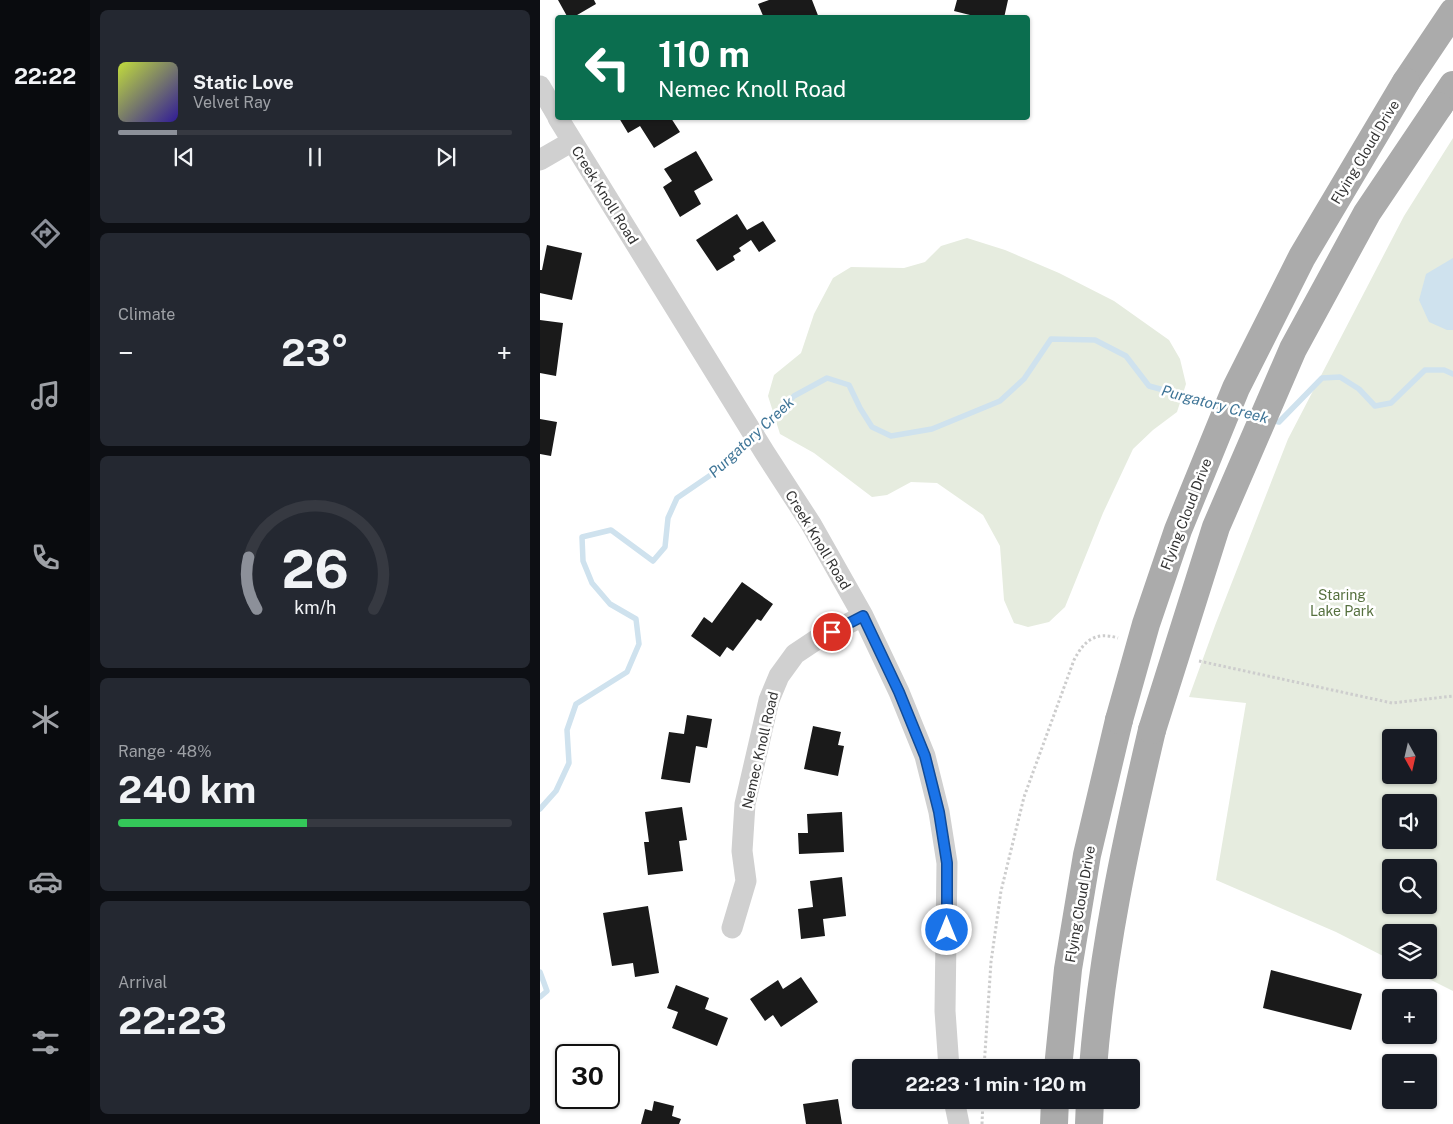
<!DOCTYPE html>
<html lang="en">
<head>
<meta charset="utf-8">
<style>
	:root { --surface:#171b24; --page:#242831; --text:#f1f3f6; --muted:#9ea1a6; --line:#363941; --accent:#8c9099 }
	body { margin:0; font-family:"Public Sans",sans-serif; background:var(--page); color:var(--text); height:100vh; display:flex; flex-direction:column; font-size:19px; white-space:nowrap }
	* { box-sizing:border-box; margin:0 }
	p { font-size:16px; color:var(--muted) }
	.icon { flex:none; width:28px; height:28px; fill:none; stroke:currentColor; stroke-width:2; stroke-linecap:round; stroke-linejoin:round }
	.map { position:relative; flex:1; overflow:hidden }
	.sheet { display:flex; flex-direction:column; gap:10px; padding:10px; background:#0d0f14; width:450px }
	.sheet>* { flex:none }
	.banner { position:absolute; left:15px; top:15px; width:475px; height:105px; border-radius:5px; box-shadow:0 1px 4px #0004; background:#0b6e4f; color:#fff; overflow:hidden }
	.needle { width:32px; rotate:172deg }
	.controls { position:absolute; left:842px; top:729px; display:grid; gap:10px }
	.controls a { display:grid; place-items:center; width:55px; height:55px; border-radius:5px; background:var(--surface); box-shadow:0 1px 4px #0004; font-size:25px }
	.speed { position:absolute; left:15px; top:1044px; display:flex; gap:10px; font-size:25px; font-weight:700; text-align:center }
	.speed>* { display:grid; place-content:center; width:65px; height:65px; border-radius:50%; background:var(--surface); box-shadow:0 1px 4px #0004; line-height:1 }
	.speed .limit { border:2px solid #111; border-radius:8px; background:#fff; color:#111 }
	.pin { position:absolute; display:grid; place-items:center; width:42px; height:42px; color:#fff; margin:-21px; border:2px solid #fff; border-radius:50%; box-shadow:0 1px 5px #0007 }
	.me { position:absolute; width:55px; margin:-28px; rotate:0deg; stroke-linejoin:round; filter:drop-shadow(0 0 4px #0008) }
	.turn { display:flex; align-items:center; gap:18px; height:105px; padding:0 20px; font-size:22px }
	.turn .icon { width:65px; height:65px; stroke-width:2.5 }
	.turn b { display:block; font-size:35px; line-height:42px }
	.big { font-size:38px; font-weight:700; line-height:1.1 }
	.sheet .widget { flex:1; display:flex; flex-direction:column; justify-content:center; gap:8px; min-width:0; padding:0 18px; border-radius:8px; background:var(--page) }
	.sheet .dial { align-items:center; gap:0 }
	.dial svg { height:130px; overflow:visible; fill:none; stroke:var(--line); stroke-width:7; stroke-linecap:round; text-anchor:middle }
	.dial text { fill:var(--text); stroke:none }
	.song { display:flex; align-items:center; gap:15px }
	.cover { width:60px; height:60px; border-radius:8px; background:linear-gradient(135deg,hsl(70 70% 55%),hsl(250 70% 35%)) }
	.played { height:5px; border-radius:2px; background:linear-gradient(90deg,var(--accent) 15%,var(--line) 15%) }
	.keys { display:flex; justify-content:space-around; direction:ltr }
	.heat { display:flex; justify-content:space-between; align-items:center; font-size:28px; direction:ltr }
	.charge { height:8px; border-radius:4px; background:linear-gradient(90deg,#34c759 48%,var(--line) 0) }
	.trip { position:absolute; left:312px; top:1059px; width:288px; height:50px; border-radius:5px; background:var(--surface); box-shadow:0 1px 4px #0004; font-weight:700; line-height:50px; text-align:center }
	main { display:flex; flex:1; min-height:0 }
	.tab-bar { display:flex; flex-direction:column; width:90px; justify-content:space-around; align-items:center; background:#090b0e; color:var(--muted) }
	.tab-bar .icon { width:35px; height:35px }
	.tab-bar .current { color:var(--accent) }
	.tab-bar b { font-size:22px; color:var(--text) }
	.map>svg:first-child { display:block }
	.green { fill:#e6ecdf; fill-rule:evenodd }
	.water { fill:#cfe2ee }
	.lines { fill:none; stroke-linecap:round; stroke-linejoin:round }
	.stream { stroke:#cfe2ee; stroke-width:5.5 }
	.building { fill:#1a1a1a }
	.path { stroke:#cdcdcd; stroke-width:3; stroke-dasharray:2.5 2.5; stroke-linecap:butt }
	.minor { stroke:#d0d0d0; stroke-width:21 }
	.primary { stroke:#ababab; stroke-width:28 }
	.primary-bridge { stroke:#ababab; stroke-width:28 }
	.route-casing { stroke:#114b97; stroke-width:12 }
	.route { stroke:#1a73e8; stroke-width:9 }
	.labels { text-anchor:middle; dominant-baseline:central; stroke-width:5; stroke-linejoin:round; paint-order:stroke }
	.street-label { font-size:14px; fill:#333; stroke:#fff }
	.park-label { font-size:14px; fill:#56703f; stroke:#fff }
	.water-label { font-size:15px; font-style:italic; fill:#3f7597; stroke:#fff }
</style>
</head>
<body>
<main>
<nav class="tab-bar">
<b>22:22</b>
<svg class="icon current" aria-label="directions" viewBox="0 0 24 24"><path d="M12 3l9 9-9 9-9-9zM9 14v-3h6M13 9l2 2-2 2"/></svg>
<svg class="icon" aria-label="music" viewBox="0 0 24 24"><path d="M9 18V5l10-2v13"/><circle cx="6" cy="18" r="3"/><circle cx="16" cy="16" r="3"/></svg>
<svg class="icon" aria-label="phone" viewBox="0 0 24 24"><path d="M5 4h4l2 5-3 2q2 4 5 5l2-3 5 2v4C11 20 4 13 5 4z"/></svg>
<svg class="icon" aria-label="climate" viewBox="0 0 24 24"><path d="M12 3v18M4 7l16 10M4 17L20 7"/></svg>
<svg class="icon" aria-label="car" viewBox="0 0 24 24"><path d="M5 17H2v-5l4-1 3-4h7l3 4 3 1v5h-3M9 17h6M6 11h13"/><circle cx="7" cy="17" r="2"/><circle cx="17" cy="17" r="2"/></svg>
<svg class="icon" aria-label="filters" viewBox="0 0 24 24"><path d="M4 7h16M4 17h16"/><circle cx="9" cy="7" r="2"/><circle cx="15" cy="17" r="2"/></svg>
</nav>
<section class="sheet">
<div class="widget">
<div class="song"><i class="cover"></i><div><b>Static Love</b><p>Velvet Ray</p></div></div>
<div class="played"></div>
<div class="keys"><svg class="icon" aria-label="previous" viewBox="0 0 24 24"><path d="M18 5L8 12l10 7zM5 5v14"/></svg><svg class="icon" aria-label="pause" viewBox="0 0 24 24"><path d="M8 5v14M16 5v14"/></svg><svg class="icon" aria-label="next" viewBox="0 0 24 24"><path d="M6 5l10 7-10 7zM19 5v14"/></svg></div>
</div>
<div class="widget"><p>Climate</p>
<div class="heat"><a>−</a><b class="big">23°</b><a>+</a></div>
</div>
<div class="widget dial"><svg viewBox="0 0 100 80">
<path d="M14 69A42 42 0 1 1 86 69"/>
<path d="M14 69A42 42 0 0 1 9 37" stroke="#8c9099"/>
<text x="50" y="56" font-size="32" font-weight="700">26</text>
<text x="50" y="72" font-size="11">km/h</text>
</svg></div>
<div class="widget"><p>Range · 48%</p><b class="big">240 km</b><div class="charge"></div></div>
<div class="widget"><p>Arrival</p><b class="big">22:23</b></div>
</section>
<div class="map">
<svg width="913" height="1124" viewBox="0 0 913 1124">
	<rect width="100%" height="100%" fill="#fff"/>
	<path class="green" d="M913,138V991L871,970H889V932H851V960L796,932L676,880L706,703L649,697L676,623L748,439L864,216ZM851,738H889V775H851ZM851,802H889V840H851ZM851,868H889V905H851Z
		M427,238L465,250L519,273L574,301L629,340L640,359L646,384L637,412L613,430L593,449L563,513L525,607L509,622L488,627L474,623L464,600L460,546L443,515L397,483L371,482L347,495L332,497L274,453L240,434L228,396L234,375L261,353L274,314L293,278L311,267L364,268L385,262L401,246Z"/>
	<path class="water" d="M913,258V330H907L889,322L879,300L886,274Z"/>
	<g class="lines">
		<path class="stream" d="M696,409L715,415
			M732,420L739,422L782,378L800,377L819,389L835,406L851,403L885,370H904L913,374
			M0,809L16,791L29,763L27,730L36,704L87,672L99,644L96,619L70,604L52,583L43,561L42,537L71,530L113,561L125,547L128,518L137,498L178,470L229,423L254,396L287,378L309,385L320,408L332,427L351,436L392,429L460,401L484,379L511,339L555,340L586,356L609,386L682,406
			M0,972L7,991L0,997"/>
	</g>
	<path class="building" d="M18,0H54L56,4L32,18H28Z
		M229,0H272L279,18H224L218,4Z
		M417,0H468L464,18H434V16L414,11Z
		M79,118H131L140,132L114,148L100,126L88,133Z
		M156,151L173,180L154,191L161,204L140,217L123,187L132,181L124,169Z
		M197,214L207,230L223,221L236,241L219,252L211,240L199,248L201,251L193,256L195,260L177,271L156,240Z
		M7,245L42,253L32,300L0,293V270H2Z
		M0,320L23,323L16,376L0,373Z
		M0,419L17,422L11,456L0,454Z
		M202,582L233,604L221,621L217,619L193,651L187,647L180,657L151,636L164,617L172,623Z
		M147,715L172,719L167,748L156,746L150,783L121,779L129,732L144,734Z
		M273,726L301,732L298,745L304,746L298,776L264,769Z
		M142,807L147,840L139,841L143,871L108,875L104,842H109L105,812Z
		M302,812L304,852L259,854L258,833H268L267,814Z
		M302,877L306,916L283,919L285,936L261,939L258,909L273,907L270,881Z
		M108,906L119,973L95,977L93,963L72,966L63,913Z
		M731,970L822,994L811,1030L723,1008Z
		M261,977L278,1002L241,1027L233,1015L225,1021L210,999L238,980L243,989Z
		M136,985L169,998L165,1009L188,1018L177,1046L132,1028L138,1012L127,1008Z
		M298,1099L302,1124H266L263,1104Z
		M114,1101L134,1106L132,1116L141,1119L139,1124H101L105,1109L112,1111Z"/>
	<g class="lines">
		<path class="path" d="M659,661L852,703L913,696
			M444,1068L451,962L461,891L484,797L534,660C544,641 555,631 578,638
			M442,1124L443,1100"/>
		<path class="minor" d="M0,86L18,117
			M18,118L225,453L271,524L323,616L359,692L385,756L399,812L407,863L405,1011L409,1068
			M0,160L31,142
			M192,928L206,881L202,851L205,804L229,700L239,676L255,654L276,640L323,616
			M414,1100L419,1124"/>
		<path class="primary" d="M866,82L913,12
			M899,106L913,85
			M518,1068L528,969L547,855L579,720
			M553,1068C562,953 586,841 612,730
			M514,1124L515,1100
			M549,1124L550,1100"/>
		<path class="primary-bridge" d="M579,720L606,624L638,530L696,388L762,257L866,82
			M612,730L676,527L753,349L827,213L899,106"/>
	</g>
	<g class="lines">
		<g class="route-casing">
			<path id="route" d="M292,632L323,616L359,692L385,756L399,812L407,863V930"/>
		</g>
		<use href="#route" class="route"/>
	</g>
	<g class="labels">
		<g class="street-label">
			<text transform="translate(825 152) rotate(-59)">Flying Cloud Drive</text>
			<text transform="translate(65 195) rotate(58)">Creek Knoll Road</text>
			<text transform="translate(646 514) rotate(-69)">Flying Cloud Drive</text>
			<text transform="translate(278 540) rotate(59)">Creek Knoll Road</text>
			<text transform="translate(220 750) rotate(-77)">Nemec Knoll Road</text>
			<text transform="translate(540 904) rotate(-80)">Flying Cloud Drive</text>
		</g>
		<g class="park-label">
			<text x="802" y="595">Staring<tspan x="802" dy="16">Lake Park</tspan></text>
		</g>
		<g class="water-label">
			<text transform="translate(675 404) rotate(15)">Purgatory Creek</text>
			<text transform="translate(211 437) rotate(-43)">Purgatory Creek</text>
		</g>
	</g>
</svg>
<div class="controls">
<a><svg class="needle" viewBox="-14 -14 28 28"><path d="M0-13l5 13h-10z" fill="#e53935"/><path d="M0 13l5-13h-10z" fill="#9ea1a6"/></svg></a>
<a><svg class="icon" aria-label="sound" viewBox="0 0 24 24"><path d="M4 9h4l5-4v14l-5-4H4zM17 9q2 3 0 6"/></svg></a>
<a><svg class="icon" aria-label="search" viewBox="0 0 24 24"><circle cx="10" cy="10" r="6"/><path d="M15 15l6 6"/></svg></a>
<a><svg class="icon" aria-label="layers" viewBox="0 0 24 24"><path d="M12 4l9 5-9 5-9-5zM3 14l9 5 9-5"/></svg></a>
<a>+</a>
<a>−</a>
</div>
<div class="speed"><div class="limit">30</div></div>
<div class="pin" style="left:292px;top:632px;background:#d93025"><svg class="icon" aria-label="arrive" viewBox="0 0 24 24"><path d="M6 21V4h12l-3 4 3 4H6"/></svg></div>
<svg class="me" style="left:407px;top:930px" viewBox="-20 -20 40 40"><circle r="17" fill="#1a73e8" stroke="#fff" stroke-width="3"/><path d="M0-11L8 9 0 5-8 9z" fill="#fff"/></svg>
<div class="trip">22:23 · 1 min · 120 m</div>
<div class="banner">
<div class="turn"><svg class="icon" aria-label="left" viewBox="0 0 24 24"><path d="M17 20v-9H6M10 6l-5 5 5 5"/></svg><div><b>110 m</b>Nemec Knoll Road</div></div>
</div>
</div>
</main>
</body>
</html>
